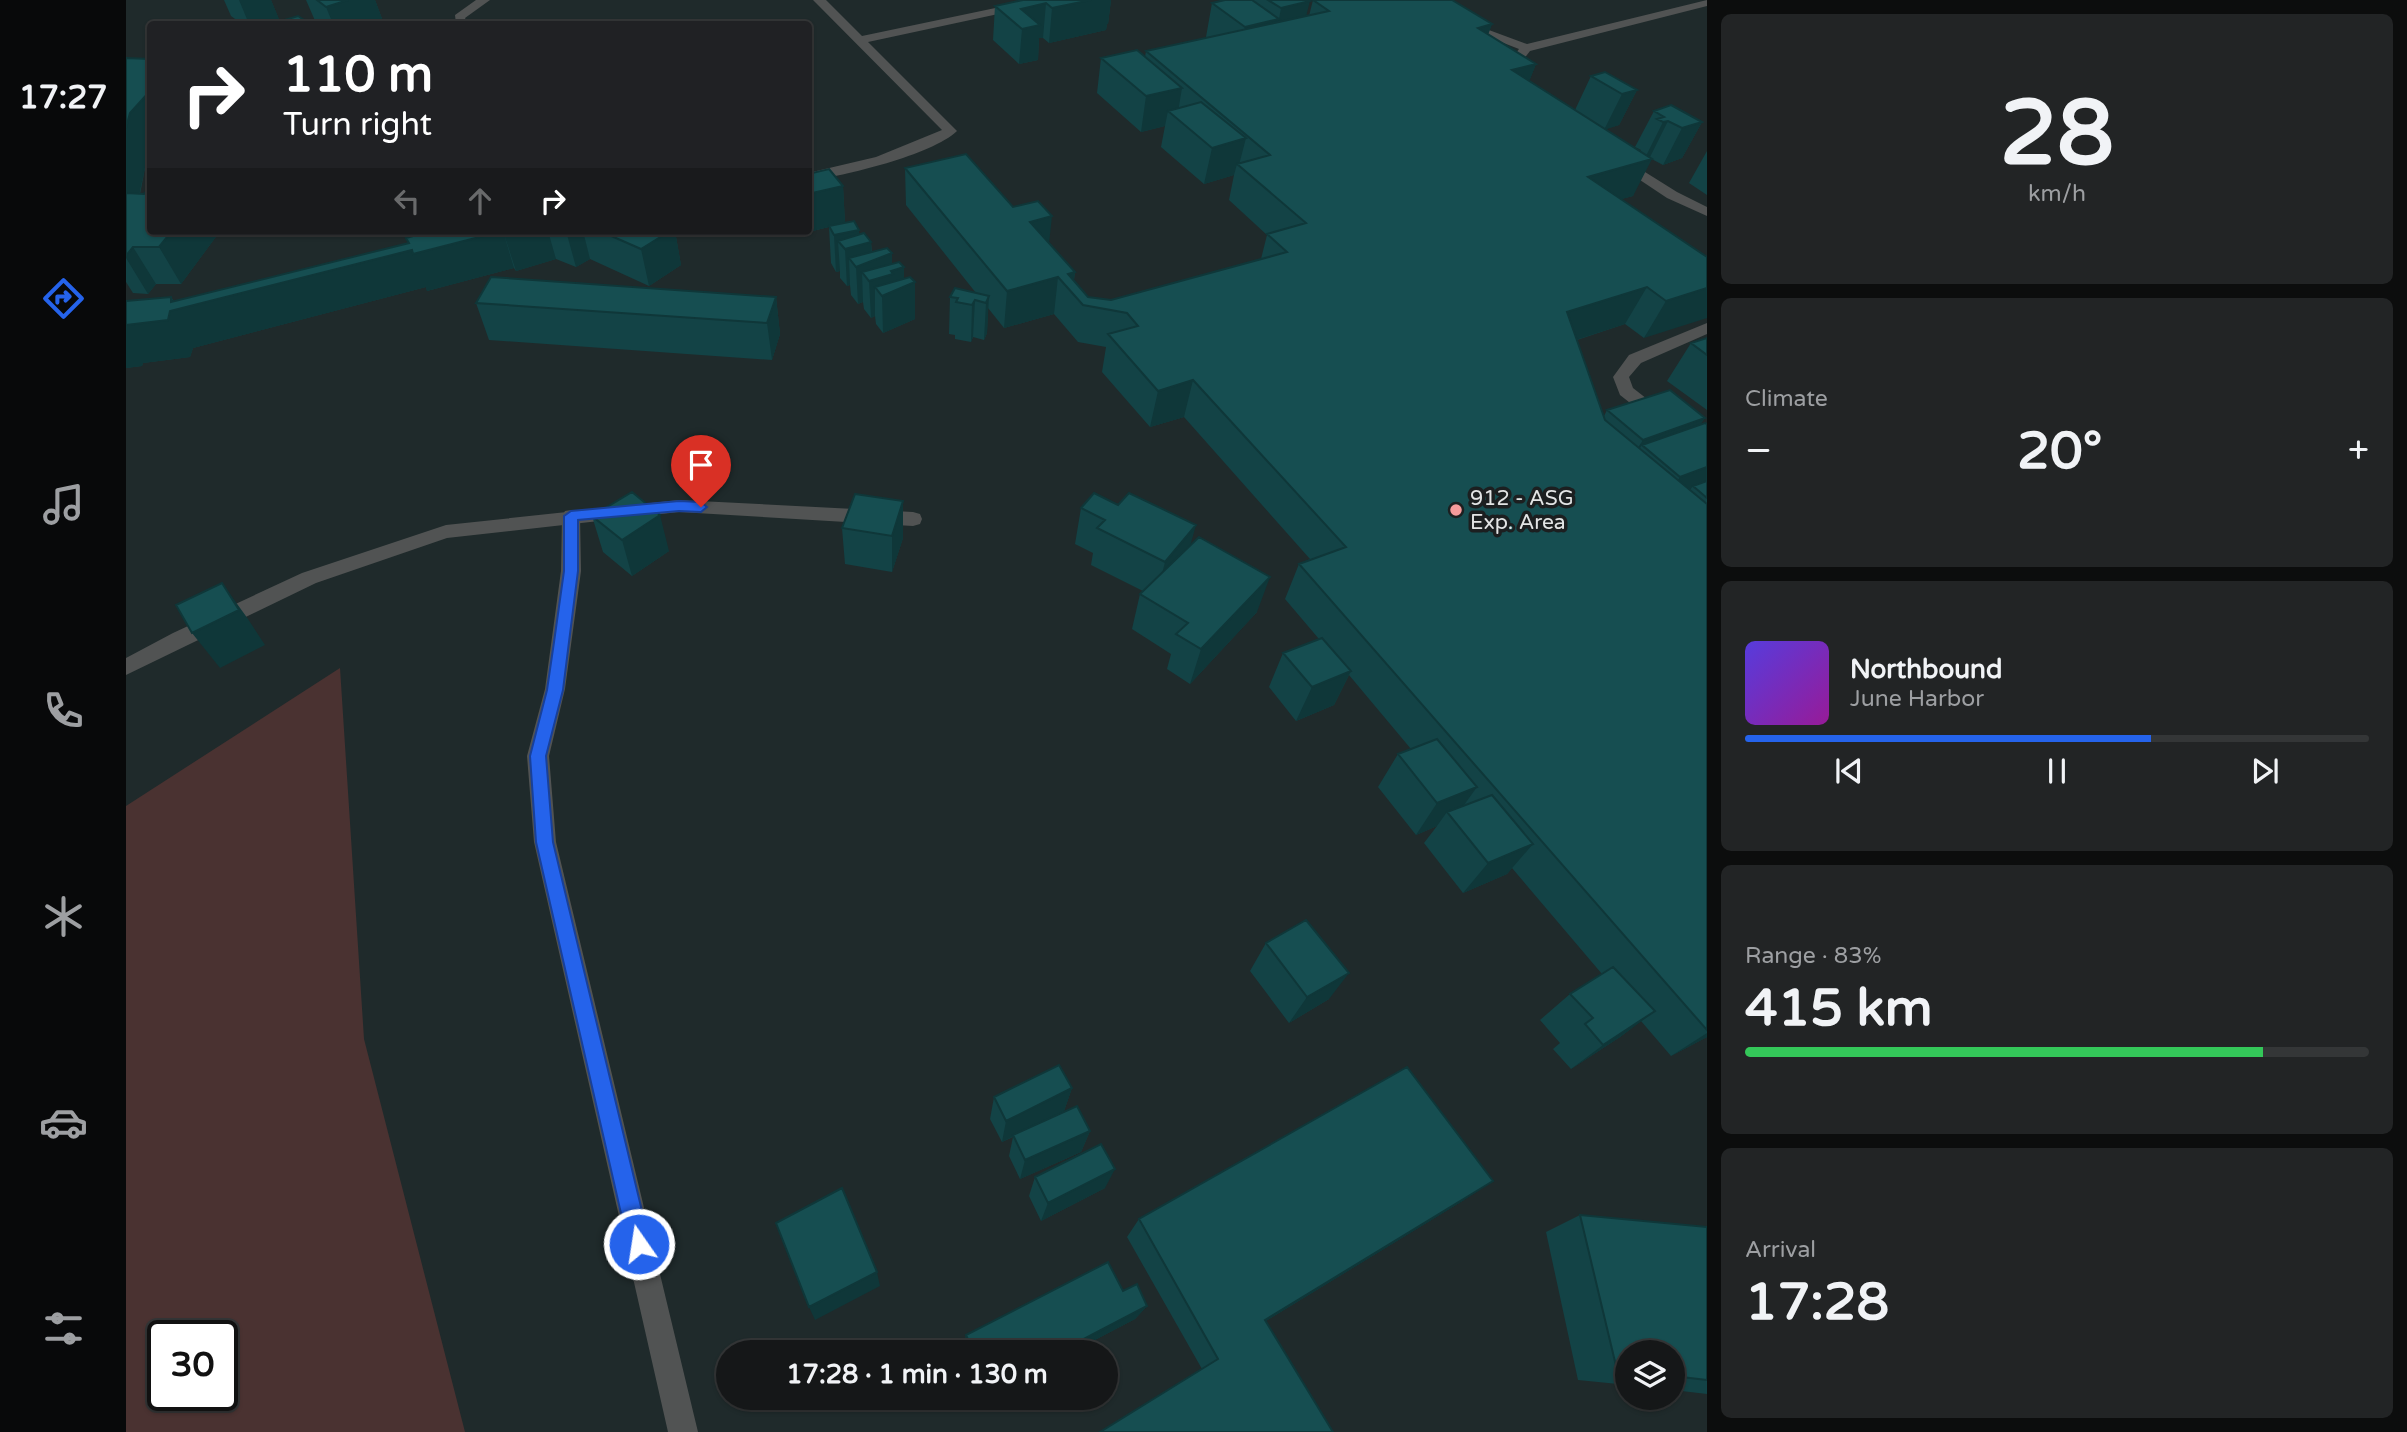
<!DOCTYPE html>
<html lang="en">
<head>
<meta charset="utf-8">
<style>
	:root { --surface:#151718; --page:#222425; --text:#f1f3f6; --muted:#9d9fa2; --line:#343637; --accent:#2563eb }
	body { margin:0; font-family:"Varela Round",sans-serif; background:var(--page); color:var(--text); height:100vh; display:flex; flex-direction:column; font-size:26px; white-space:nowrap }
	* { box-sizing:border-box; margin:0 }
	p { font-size:23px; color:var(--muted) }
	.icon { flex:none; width:38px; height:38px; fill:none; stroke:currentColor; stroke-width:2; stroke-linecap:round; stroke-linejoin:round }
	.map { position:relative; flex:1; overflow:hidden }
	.panel { display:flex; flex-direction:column; gap:14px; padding:14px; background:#0c0d0d; width:700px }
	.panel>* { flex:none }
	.guide { position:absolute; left:21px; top:21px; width:665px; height:214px; border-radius:7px; box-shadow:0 2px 5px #0004,0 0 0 2px var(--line); background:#202124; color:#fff; overflow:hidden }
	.buttons { position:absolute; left:1489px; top:1340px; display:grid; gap:14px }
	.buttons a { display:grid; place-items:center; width:70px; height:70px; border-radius:50%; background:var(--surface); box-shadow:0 2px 5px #0004,0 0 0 2px var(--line); font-size:35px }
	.speed { position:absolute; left:21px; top:1320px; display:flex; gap:14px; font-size:35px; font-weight:700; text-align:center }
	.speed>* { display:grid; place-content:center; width:91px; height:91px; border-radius:50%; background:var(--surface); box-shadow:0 2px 5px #0004,0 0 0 2px var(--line); line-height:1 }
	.speed .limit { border:4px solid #111; border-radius:10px; background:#fff; color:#111 }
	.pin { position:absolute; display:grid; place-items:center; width:60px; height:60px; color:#fff; margin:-72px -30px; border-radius:50% 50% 50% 0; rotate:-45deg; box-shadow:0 0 7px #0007 }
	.pin .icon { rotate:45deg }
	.me { position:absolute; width:77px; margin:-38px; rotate:347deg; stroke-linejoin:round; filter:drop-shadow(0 0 5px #0008) }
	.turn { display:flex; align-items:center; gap:24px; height:147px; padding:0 21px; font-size:32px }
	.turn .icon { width:91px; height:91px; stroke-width:2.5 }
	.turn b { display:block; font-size:49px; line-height:60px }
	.lanes { display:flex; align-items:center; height:66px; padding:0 21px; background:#0003; justify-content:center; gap:35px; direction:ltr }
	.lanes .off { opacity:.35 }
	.big { font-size:52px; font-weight:700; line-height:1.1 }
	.panel .widget { flex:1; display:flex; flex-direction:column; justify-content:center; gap:10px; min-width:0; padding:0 24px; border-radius:10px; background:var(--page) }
	.panel .dial { align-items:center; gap:0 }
	.dial b { font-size:91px; line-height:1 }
	.song { display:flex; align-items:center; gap:21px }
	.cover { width:84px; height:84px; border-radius:10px; background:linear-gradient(135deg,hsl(250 70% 55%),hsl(300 70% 35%)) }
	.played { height:7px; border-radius:4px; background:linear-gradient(90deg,var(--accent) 65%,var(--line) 65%) }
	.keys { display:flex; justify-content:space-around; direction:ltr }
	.heat { display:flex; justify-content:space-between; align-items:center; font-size:38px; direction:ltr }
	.charge { height:10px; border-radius:5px; background:linear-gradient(90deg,#34c759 83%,var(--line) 0) }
	.trip { position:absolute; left:590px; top:1340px; width:402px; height:70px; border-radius:35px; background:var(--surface); box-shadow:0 2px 5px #0004,0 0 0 2px var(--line); font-weight:700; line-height:70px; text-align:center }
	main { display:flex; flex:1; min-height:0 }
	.menu { display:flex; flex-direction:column; width:126px; justify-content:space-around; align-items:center; background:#08090a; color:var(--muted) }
	.menu .icon { width:49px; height:49px }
	.menu .active { color:var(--accent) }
	.menu b { font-size:32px; color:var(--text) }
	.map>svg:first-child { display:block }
	.built { fill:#1f2a2b; fill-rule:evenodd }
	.green { fill:#4a3231; fill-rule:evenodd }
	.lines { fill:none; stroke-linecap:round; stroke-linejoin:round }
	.service { fill:#515353; fill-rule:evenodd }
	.minor { fill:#515353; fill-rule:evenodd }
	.wall { fill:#134346 }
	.shaded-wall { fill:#0f3739 }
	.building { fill:#164e51; stroke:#0f3739; stroke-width:2 }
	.route { fill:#2563eb; stroke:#184099; stroke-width:2 }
	.poi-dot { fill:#f59b9b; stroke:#1c1f20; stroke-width:2.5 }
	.labels { text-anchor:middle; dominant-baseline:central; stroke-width:7; stroke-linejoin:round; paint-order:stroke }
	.poi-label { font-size:21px; fill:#e3e5e5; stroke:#1c1f20; text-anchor:start }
</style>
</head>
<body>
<main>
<nav class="menu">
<b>17:27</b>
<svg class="icon active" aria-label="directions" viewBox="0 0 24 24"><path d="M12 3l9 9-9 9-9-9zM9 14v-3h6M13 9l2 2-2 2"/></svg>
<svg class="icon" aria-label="music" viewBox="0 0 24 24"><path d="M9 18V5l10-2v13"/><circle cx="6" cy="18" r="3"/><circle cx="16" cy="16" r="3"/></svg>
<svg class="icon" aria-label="phone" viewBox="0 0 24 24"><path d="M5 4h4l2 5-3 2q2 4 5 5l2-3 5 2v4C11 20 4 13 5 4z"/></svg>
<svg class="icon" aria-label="climate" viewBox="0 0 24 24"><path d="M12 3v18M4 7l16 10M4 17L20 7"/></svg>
<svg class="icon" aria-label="car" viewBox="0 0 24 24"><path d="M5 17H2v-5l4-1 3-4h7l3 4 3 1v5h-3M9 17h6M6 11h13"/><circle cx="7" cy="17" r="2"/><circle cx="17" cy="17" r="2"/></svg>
<svg class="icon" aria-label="filters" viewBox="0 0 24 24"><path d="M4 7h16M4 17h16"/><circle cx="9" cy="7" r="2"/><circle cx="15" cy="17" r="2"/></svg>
</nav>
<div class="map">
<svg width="1581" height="1432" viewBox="0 0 1581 1432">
	<rect width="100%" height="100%" fill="#1c1f20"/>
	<path class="built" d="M0,0H1581V1432H0ZM24,24H682V231H24ZM37,1335H96V1395H37ZM602,1353H980V1398H602ZM1502,1353H1547V1398H1502Z"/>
	<path class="green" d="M214,668L238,1039L339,1432H0V806ZM37,1335H96V1395H37Z"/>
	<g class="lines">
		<path class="service" d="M350,0H364L339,18L342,24H330L329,15Z
			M687,0H700L736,36L907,0H929L923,3L742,42L831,131C806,155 718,176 682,181V173L750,157L816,130Z
			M1581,0V6L1404,51L1393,65L1394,79L1388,83L1382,79L1381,65L1393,49L1334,26L1344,23L1401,44Z
			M1495,157L1551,192L1581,207V216L1541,198L1490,164L1488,161Z
			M1581,323V334L1515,363L1503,377L1507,388L1539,413L1542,417L1539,421H1527L1494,395L1487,377L1503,355Z
			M553,500L787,512L794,514L796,519L794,524L787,526L553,512L321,538L190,583L0,675V658L47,633L176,573L320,525Z"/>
		<path class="minor" d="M445,510L451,511L454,516L455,571L439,689L423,756L430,842L572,1432H542L408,842L401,756L419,689L435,571L436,516L439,511Z"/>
	</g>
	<path class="wall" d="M98,0H145L154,22L184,24H116L105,16Z
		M180,0H249L258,24H191L190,23Z
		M897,0H985L982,24H981L980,30L923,43L917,38H913L912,60L893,64L867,40L869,6Z
		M1099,0H1182L1180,16H1183L1187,0L1366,24L1362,34L1410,64L1403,81L1449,110L1465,76L1511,90L1493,125L1479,129L1514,152L1515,150L1509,147L1528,111L1576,122L1556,158L1537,165L1522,157L1507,196L1495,199L1581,257L1518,338L1499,324L1451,340L1478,416L1481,410L1575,425L1581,424V1037L1545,1056L1515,1021L1494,1037L1445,1069L1427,1049L1434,1043L1414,1020L1444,994L1476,974L1386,868L1381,874L1337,893L1298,843L1311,826L1290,835L1252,787L1272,754L1285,749L1223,675L1208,705L1170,721L1143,687L1157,653L1193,639L1159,599L1173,564L1184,559L1058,417L1024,427L976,372L980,347L952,342L928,314L878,328L862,308L861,333L858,340L847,337L845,342L829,339V335L823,334L824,297L850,293L780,205L779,168L887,207L923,244L949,272L948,280L962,297L985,300L1135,259L1141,235L1103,200L1108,175L1078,184L1035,147L1039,126L1015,132L971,93L975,58L1019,57L1020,51L1081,38L1080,37L1086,3Z
		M0,58L23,148L14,194L92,234L55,284H30L22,294L7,293L0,282Z
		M1581,151V195L1563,183Z
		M717,186L719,223L733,230V235L745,242L746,252L766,253V264L778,278L789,282V319L757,333L750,324L749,316L745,318L738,309L737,302L732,304L725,295L724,285L721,286L714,278V271L710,272L705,263L703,227L670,235L668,231H682Z
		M305,231H549L555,265L523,286L464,259L450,267L430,259L390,271L388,268L301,291L300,287L67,348L64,357L17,363L16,366L0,368V301L45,297L48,301L282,243L280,238Z
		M650,297L654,334L646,360L363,340L350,303Z
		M1581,338V410L1541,381L1565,343Z
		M955,508L1064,546L1131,612L1064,684L1041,669L1045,654L1006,629L1014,594L1017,591L965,565L967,553L949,544Z
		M466,516L543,551L506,576L477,552Z
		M716,528L777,538L766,572L719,564Z
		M1140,943L1203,999L1163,1023L1124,971Z
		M946,1088L938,1111L921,1120L964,1131L955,1152L894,1179L883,1156L887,1137L876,1142L864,1119L868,1097Z
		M909,1177L979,1188L915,1221L903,1196Z
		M1338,1200L1140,1321L1207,1432L1076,1369L1001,1237L1013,1219Z
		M1454,1215L1581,1227V1394L1547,1390V1353H1502V1385L1452,1380L1420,1232Z
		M997,1291L1021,1306L1009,1319L944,1353H840L838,1346L840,1335Z"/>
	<path class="shaded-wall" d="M113,0H145L155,24H123Z
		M222,0H249L258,24H207L200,7Z
		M965,0H985L982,24H981L980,30L923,43L926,8Z
		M1184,1L1175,36L1111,62L1119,27L1153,19L1155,8Z
		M920,3L917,38H913L912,60L893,64L896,29L895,9Z
		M1366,24L1353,59L1352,28Z
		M1410,64L1396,100L1386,70Z
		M1056,88L1051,118L1042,111L1039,126L1015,132L1020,96Z
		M1511,90L1493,125L1478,130L1496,94Z
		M24,91V147L23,148L9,215L0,212V127L4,113Z
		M1542,121L1524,157L1519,158L1537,122Z
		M1576,122L1556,158L1537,165L1556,128Z
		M1120,138L1113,165L1111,164L1108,175L1078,184L1086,148Z
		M1526,159L1507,196L1445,213L1462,177Z
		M717,186L719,223L670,235V231H682V194Z
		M926,216L922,253L904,222Z
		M733,230L734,245L745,242L746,261L766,253V271L778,267V287L789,282V319L757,333L756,296L749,287V316L745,318L743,281L736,272L737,302L732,304L730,267L723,258L724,285L721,286L719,249L712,241L714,271L710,272L708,235Z
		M46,231H91L92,234L55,284L33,247Z
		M377,231L388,268L301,291L300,287L67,348L64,357L17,363L16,366L0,368V325L45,302V297L52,309L286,250Z
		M389,231H422L430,259L390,271L378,234Z
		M440,231H457L464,259L450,267Z
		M544,231H549L555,265L523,286L515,249Z
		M7,247L30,284L22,294L0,258V256Z
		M949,272L946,293L942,274Z
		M932,277L928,314L878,328L881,291Z
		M1521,287L1499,324L1422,349L1441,312Z
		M1581,288V318L1518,338L1540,301Z
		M863,296L861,333L858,340L860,303Z
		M650,297L654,334L646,360L641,323Z
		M849,300L847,337L845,342L846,305Z
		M1067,380L1058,417L1024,427L1032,391Z
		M1579,418L1554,455L1516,445L1496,475L1493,476L1517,440Z
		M1581,467V493L1567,486L1554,503L1528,513L1554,477Z
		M777,501V538L766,572V536Z
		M534,515L543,551L506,576L496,540Z
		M1070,525L1060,561L1030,598L1039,562Z
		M1144,577L1131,612L1064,684L1075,649Z
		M96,583L122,619L139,645L94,668L66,633Z
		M1225,671L1208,705L1170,721L1186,687Z
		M1351,787L1328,819L1321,812L1311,826L1290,835L1311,803Z
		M1407,844L1381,874L1337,893L1362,863Z
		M1223,973L1203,999L1163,1023L1181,997Z
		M1529,1011L1494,1037L1445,1069L1477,1045Z
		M1581,1033V1037L1545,1056Z
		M946,1088L938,1111L876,1142L880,1121Z
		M964,1131L955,1152L894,1179L899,1160Z
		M989,1169L979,1188L915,1221L922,1203Z
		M1367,1181L1338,1200L1120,1333L1139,1320Z
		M751,1272L754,1286L689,1320L683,1307Z
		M1021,1306L1009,1319L944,1353H931Z"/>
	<path class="building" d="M191,0H222L200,7Z
		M897,0H965L926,8L920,3L895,9L914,25L896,29L869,6Z
		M1099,0H1126L1153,19L1119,27L1086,3Z
		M1142,0H1182L1184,1L1155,8Z
		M1187,0H1326L1366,24L1352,28L1410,64L1386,70L1526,159L1462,177L1581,257V288L1540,301L1521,287L1441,312L1479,420L1581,504V1030L1173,564L1220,547L1067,380L1032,391L982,334L1012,326L1001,313L957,305L932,277L881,291L779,168L840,154L887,207L912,201L926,216L904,222L949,272L942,274L962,297L985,300L1161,252L1141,234L1180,223L1111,164L1144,155L1020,51L1203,11Z
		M172,16L184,24H145Z
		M1011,50L1056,88L1020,96L975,58Z
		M0,58L24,59V91L4,113L0,128Z
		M1479,72L1511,90L1496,94L1465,76Z
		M1075,102L1120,138L1086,148L1042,111Z
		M1545,105L1576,122L1556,128L1542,121L1537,122L1531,119L1538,117L1528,111Z
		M703,169L717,186L682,194V174Z
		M21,190H24V231H46L33,247H7L0,256V193L18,194Z
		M728,221L733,230L708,235L703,226Z
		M305,231H389L378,234L377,231L287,254L286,250L44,311L42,320L0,325V301L45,297V302L283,243L280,238Z
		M474,231H544L515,249Z
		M738,233L745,242L719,249L712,241Z
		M761,248L766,253L730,267L723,258Z
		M773,262L778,267L765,271L767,274L743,281L736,272Z
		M365,277L650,297L641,323L350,303Z
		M784,277L789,282L756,296L749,287Z
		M829,288L863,296L860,303L849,300L846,305L830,302L832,298L824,297Z
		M1581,338V355L1565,343Z
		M1544,390L1579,418L1517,440L1481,410Z
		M1579,423L1581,424V467L1554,477L1516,445Z
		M1581,481V498L1567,486Z
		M506,492L534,515L496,540L466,516Z
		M968,493L992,505L1003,493L1070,525L1039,562L971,528L979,520L955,508Z
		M729,494L777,501L766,536L716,528Z
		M1073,537L1144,577L1075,649L1050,634L1062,623L1014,594Z
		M96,583L113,610L66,633L50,605Z
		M1196,638L1225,671L1186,687L1157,653Z
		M1311,739L1351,787L1311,803L1272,754Z
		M1366,795L1407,844L1362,863L1321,812Z
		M1180,920L1223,973L1181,997L1140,943Z
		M1487,967L1529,1011L1477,1045L1459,1024L1467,1018L1444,994Z
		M933,1065L946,1088L880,1121L868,1097Z
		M1281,1067L1367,1181L1139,1320L1207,1432H974L1092,1359L1013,1219Z
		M951,1106L964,1131L899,1160L887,1135Z
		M975,1144L989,1169L922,1203L909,1177Z
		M716,1188L751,1272L683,1307L650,1223Z
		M1454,1215L1581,1227V1380L1547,1376V1353H1502V1371L1491,1370Z
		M982,1262L997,1291L1011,1284L1021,1306L931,1353H848L840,1335Z"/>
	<path class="route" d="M553,501L575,502L581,507L575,512L553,511L452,520V571L443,642L437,690L420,756L427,842L524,1244L521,1252L513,1255L506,1252L502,1244L410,842L404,756L421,690L428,642L438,571V516L445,511Z"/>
	<circle class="poi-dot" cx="1330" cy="510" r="7"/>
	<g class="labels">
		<g class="poi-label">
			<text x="1344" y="498">912 - ASG<tspan x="1344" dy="24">Exp. Area</tspan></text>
		</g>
	</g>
</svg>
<div class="buttons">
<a><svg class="icon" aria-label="layers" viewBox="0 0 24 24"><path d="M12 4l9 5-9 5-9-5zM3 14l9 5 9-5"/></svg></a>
</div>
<div class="speed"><div class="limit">30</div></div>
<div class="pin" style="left:575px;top:507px;background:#d93025"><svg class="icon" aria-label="arrive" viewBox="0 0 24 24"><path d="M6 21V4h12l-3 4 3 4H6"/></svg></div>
<svg class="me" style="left:513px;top:1244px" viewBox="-20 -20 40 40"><circle r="17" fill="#2563eb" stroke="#fff" stroke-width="3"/><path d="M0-11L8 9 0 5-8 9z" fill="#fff"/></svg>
<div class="trip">17:28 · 1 min · 130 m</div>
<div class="guide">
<div class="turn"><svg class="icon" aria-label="right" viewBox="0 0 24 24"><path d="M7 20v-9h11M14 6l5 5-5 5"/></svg><div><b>110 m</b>Turn right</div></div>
<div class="lanes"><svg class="icon off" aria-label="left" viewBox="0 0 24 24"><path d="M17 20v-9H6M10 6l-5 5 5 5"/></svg><svg class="icon off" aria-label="ahead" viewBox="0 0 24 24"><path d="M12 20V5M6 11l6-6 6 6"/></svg><svg class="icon" aria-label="right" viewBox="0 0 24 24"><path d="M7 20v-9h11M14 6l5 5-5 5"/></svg></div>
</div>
</div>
<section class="panel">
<div class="widget dial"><b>28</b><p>km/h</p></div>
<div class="widget"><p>Climate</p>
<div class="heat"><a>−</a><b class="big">20°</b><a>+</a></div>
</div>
<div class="widget">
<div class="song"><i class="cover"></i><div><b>Northbound</b><p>June Harbor</p></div></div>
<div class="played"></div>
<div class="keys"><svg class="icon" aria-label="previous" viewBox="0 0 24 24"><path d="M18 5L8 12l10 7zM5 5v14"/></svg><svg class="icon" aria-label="pause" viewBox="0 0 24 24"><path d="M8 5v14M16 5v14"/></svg><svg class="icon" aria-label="next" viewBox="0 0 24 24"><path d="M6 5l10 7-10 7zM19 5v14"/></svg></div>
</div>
<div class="widget"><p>Range · 83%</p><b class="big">415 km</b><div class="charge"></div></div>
<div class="widget"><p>Arrival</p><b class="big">17:28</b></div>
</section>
</main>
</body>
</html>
